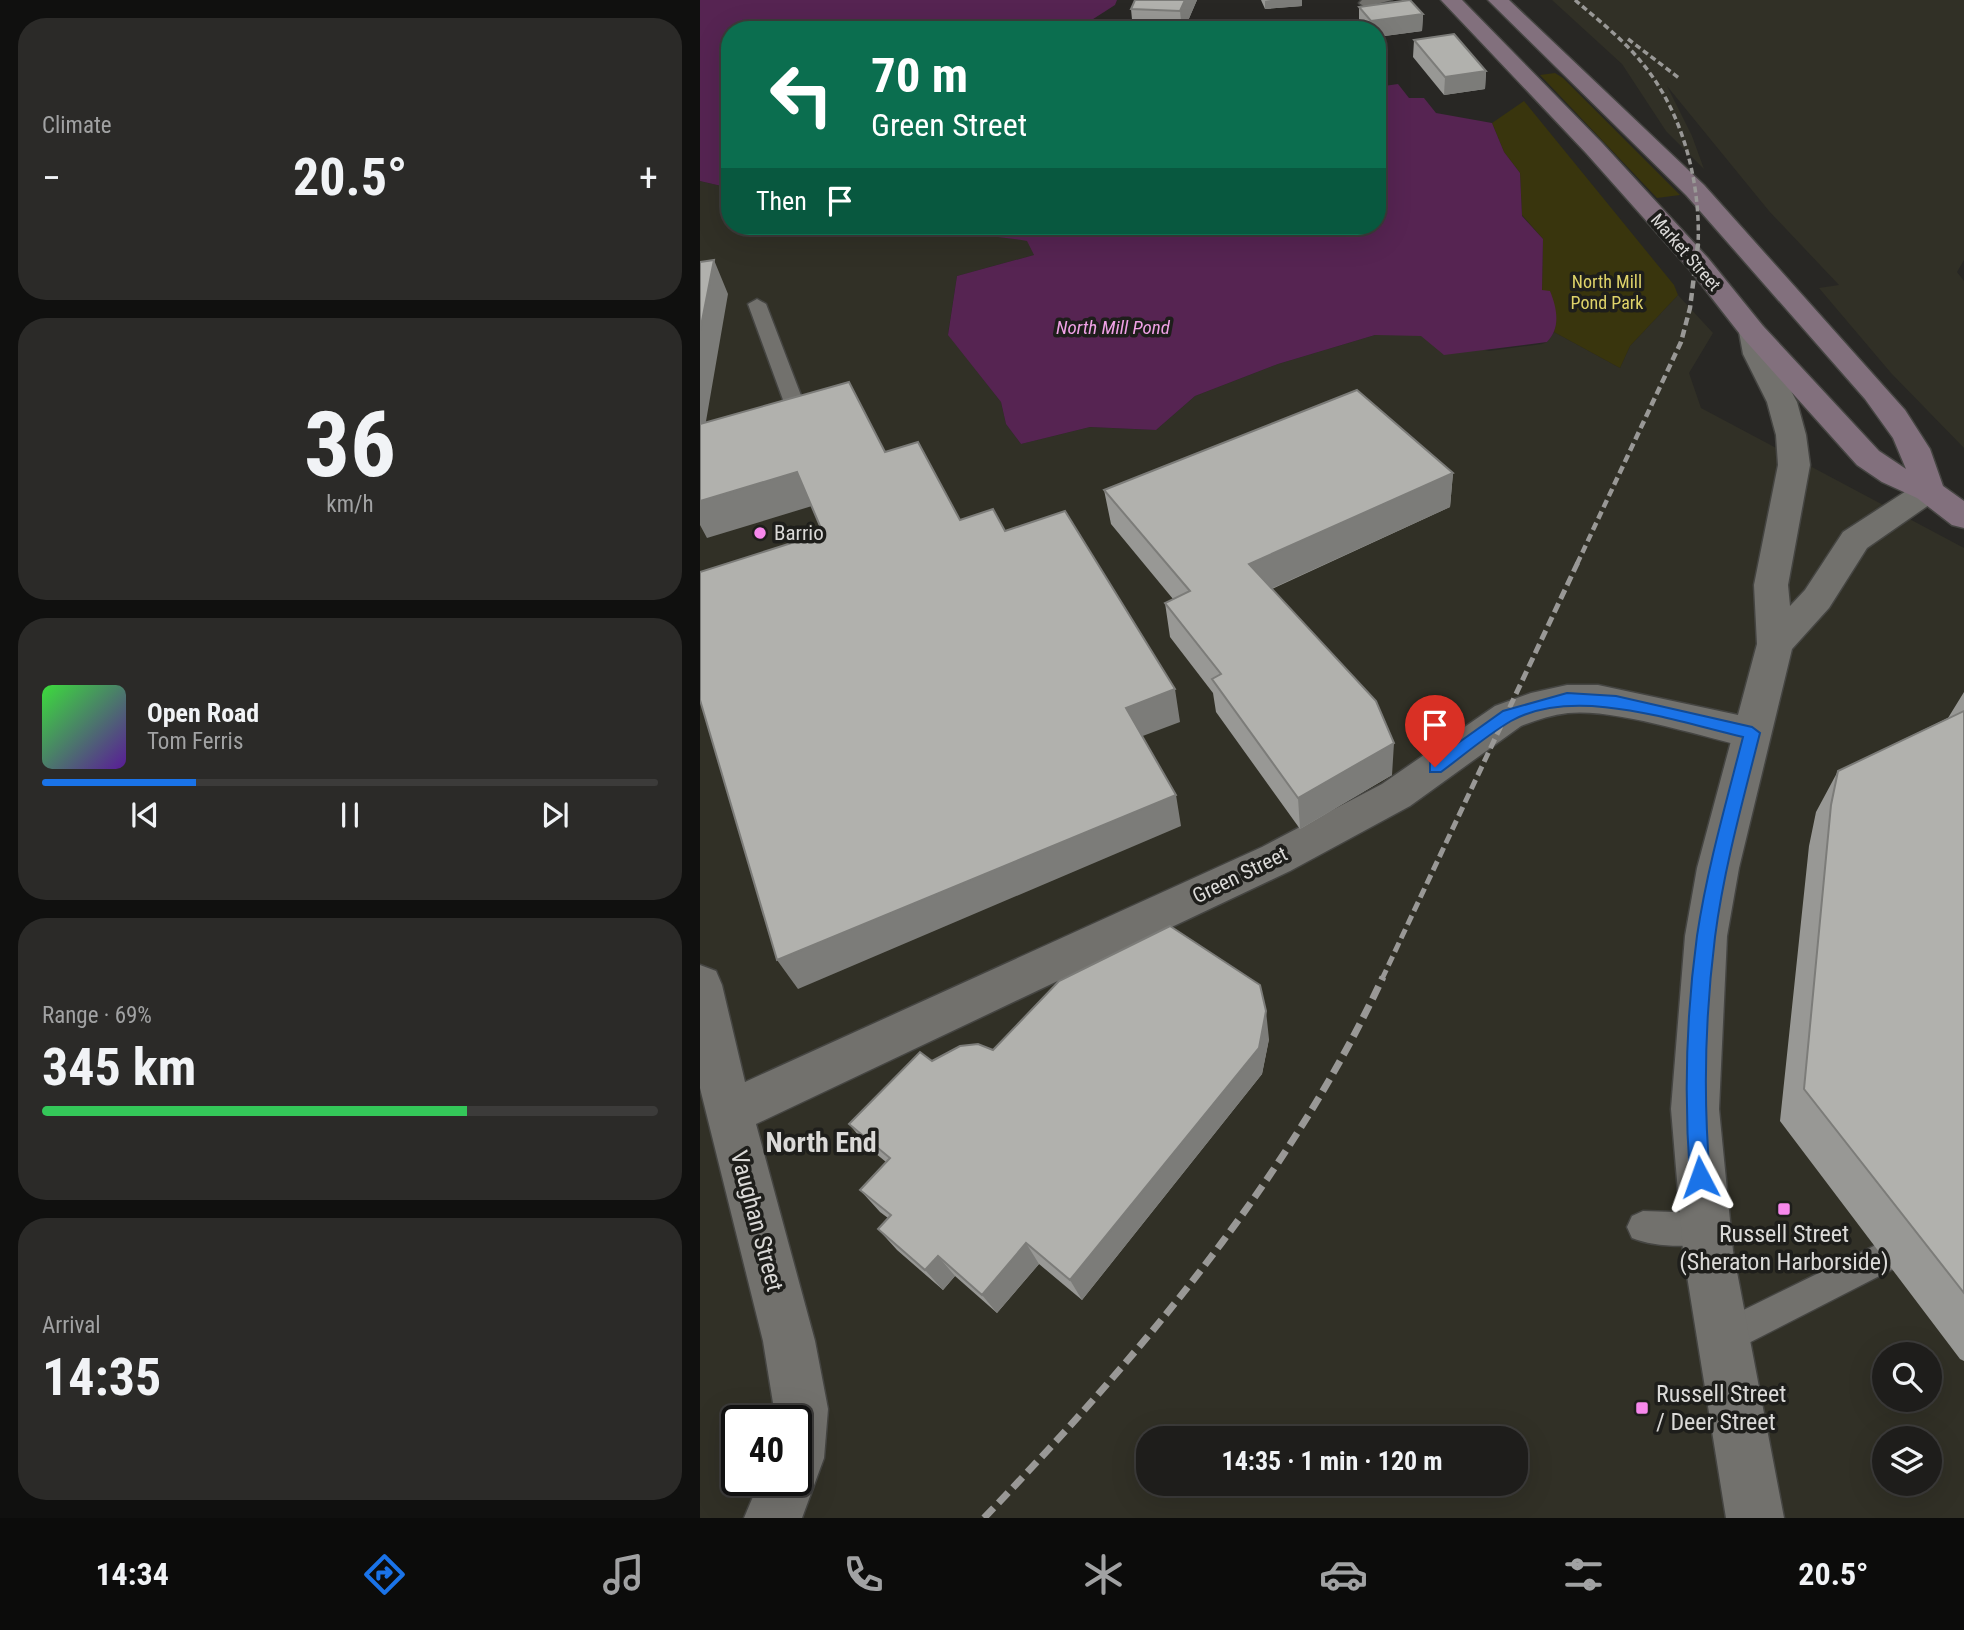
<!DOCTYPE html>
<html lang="en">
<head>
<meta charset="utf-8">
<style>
	:root { --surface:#1e1d1b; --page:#2b2a28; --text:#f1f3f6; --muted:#a1a2a3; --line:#3c3b3a; --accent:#1a73e8 }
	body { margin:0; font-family:"Roboto Condensed",sans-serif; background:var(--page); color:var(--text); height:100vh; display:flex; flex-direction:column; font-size:26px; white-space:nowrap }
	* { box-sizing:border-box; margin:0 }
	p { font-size:23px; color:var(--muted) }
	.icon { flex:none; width:38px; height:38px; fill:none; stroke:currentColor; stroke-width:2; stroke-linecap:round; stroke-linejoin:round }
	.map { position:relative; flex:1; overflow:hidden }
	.drawer { display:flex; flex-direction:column; gap:18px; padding:18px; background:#10100f; width:700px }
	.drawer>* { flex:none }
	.banner { position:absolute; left:21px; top:21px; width:665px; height:214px; border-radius:28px; box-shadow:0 7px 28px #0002,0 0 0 2px var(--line); background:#0b6e4f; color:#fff; overflow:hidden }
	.fabs { position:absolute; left:1172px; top:1342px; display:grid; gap:14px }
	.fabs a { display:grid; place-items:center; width:70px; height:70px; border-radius:50%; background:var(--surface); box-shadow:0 7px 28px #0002,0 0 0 2px var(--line); font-size:35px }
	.speed { position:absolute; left:21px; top:1405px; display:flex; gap:14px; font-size:35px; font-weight:700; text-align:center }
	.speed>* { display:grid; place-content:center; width:91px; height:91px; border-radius:50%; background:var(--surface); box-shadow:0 7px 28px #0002,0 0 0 2px var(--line); line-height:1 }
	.speed .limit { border:4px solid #111; border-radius:10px; background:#fff; color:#111 }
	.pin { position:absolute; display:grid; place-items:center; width:60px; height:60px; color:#fff; margin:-72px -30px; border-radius:50% 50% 50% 0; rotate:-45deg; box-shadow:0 0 7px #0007 }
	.pin .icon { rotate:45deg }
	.me { position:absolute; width:77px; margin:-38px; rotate:356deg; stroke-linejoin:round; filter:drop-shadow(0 0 5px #0008) }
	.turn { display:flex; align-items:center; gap:24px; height:147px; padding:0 35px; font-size:32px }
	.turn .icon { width:91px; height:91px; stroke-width:2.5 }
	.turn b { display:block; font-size:49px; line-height:60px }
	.then { display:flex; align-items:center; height:66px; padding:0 35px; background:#0003; gap:14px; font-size:26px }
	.big { font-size:52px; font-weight:700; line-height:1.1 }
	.drawer .widget { flex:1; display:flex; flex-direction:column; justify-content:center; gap:10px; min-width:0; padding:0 24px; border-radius:28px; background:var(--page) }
	.drawer .dial { align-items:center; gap:0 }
	.dial b { font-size:91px; line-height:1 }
	.song { display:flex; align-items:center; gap:21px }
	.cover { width:84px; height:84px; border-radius:10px; background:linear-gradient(135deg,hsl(120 70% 55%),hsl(270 70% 35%)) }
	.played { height:7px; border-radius:4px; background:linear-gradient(90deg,var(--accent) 25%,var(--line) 25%) }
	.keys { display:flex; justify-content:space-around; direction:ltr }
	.heat { display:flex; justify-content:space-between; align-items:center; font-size:38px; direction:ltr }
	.charge { height:10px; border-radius:5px; background:linear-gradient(90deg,#34c759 69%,var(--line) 0) }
	.trip { position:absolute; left:436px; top:1426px; width:392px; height:70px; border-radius:28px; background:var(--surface); box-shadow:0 7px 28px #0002,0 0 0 2px var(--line); font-weight:700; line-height:70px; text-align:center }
	.dock { display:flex; height:112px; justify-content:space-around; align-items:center; background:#0c0c0b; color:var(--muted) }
	.dock .icon { width:49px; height:49px }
	.dock .on { color:var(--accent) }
	.dock b { font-size:32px; color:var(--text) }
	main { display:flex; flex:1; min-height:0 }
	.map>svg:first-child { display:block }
	.built { fill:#313026; fill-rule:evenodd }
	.green { fill:#39350d }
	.water { fill:#562452 }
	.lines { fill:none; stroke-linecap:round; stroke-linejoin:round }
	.service-casing { stroke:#454542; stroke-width:3 }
	.minor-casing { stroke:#454542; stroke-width:3 }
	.tertiary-casing { stroke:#454542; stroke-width:3 }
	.secondary-casing { stroke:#454542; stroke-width:3 }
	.service { fill:#72716d; fill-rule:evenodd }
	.minor { fill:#72716d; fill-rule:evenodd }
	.tertiary { fill:#72716d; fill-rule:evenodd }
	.secondary { fill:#82707d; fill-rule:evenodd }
	.rail-far3 { stroke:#999896; stroke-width:3.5; stroke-dasharray:6 3.5; stroke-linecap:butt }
	.rail-far2 { stroke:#999896; stroke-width:4.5; stroke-dasharray:8 4.5; stroke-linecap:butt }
	.rail-far1 { stroke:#999896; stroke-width:5; stroke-dasharray:10 5; stroke-linecap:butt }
	.rail { stroke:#999896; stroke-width:7; stroke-dasharray:14 7; stroke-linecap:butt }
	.wall { fill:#989895 }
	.shaded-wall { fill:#7c7c79 }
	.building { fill:#b1b1ad; stroke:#7c7c79; stroke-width:2 }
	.route { fill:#1a73e8; stroke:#114b97; stroke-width:2 }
	.poi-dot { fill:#f788ec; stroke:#1e1e1b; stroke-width:2.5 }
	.labels { text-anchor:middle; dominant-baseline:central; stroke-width:7; stroke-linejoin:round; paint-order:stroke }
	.far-street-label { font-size:18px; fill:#dbdad8; stroke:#1e1e1b }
	.far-park-label { font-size:18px; fill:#ded269; stroke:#1e1e1b }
	.far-water-label { font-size:19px; font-style:italic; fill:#f1a2e7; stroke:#1e1e1b }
	.poi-label { font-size:21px; fill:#dbdad8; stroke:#1e1e1b; text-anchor:start }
	.street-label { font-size:21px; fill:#dbdad8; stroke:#1e1e1b }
	.near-street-label { font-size:24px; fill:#dbdad8; stroke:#1e1e1b }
	.near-poi-label { font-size:24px; fill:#dbdad8; stroke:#1e1e1b }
	.near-quarter-label { font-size:28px; font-weight:bold; fill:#dbdad8; stroke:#1e1e1b }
</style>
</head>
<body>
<main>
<section class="drawer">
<div class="widget"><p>Climate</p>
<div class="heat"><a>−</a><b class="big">20.5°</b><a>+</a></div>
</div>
<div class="widget dial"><b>36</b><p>km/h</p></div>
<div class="widget">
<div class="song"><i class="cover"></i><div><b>Open Road</b><p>Tom Ferris</p></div></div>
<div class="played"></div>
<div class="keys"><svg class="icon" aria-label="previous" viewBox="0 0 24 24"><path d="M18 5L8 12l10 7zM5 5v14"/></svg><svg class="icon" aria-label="pause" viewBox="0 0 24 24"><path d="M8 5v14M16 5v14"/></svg><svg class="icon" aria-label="next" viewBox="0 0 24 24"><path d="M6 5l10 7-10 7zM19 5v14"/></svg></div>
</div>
<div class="widget"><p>Range · 69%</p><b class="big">345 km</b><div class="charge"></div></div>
<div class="widget"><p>Arrival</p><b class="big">14:35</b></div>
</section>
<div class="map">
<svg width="1264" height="1518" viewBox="0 0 1264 1518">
	<rect width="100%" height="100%" fill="#282724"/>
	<path class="built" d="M852,0H1264V260L1257,272L1264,281V448L1191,373L1119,288L1139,285L1069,211L967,86L992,136L1004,169L966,131L922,64Z
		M0,181L30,188V226H174L212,233L289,235L327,240L334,255L257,276L248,334L301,402L306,424L321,444L390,427L456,430L495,396L578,364L675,335H721L789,351L842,344L847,342L854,332L920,368L930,346L978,295L1013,333L989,373L1001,408L1264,548V1518H0ZM1185,1354H1230V1400H1185ZM37,1421H96V1480H37ZM448,1438H816V1484H448ZM1185,1438H1230V1484H1185Z"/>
	<path class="green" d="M855,73L863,78L980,195L957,198L840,75Z
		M824,101L974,285L978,295L930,346L920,368L854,332L856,323L850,291H842L843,239L822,215L820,173L804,152L792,123Z"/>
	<path class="water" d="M0,0H417L415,5L376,30H30V188L0,181Z
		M698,84L709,98H724L736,113L792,123L804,152L820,173L822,216L843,239L842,290L850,291C857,308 861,328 847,342L744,355L721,336L675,335L578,364L495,396L456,430L390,427L321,444L306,424L301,402L248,335L257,276L334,255L327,241C276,232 225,235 174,226H677V87Z"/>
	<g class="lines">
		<g class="service-casing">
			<path id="service" d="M662,0H692L665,7L659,3Z
				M57,299L66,304L107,411L104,415L78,422L68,416L71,412L86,408L48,304Z
				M943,1211L1005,1213L1016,1218L1021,1229L1016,1240C994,1249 954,1247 932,1238L927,1227L932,1216Z
				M1182,1242L1193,1247L1198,1258L1193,1269L1033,1351L1021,1356L1009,1351L1004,1339L1009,1327Z"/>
		</g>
		<g class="minor-casing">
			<path id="minor" d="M867,685H898L1052,718L1065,723L1071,733L1065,743L1052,748C1002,737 915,708 868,713C852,715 836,720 821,726L710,806L590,871L56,1124L115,1341L128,1409L124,1458L102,1518H44L60,1480H96V1421H72L74,1409L63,1341L0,1088V965L16,971L22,985L45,1082L562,847L682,784L795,706L831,693Z"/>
		</g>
		<g class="tertiary-casing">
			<path id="tertiary" d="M1053,324L1063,326L1071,354L1097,402L1106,435L1110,465L1088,585L1090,606L1105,590L1143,532L1217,484L1228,481L1239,484L1244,491L1239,498L1167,548L1129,608L1092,649L1039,868L1027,936L1019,1109L1033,1251L1084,1518H1026L983,1251L971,1109L985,936L997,868L1057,644L1054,585L1078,465L1076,435L1067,402L1043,354L1039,332L1043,326Z"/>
		</g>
		<g class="secondary-casing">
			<path id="secondary" d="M741,0H762L902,143L1008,258L1063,326L1179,451L1206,469L1193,438L1165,399L986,195L788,0H809L1004,185L1205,410L1230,449L1243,486L1264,501V528L1252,525L1217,498L1182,482L1157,465L1043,338L990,270L886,153Z"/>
		</g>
		<use href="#service" class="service"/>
		<use href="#minor" class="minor"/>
		<use href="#tertiary" class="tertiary"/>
		<use href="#secondary" class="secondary"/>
		<path class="rail-far3" d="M875,0C898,20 923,39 942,63C983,112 1001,183 998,246
			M928,39L979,78"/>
		<path class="rail-far2" d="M877,564L981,342L990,308L998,244"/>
		<path class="rail-far1" d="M682,979L878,562"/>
		<path class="rail" d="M284,1518C440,1355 586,1184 683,977"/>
	</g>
	<path class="wall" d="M435,0H497L484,30H433L431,9Z
		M561,0H602V6L565,9Z
		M659,7L723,14L722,31L677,37V30H664L659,24Z
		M714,40L786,71L785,89L744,95L713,57Z
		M753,473L750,507L572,589L692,775L600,829L516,712L513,693L470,637L465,603L473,599L411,524L404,490Z
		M1264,692V1361L1260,1359L1080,1121L1109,846L1116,812L1138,771L1248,718Z
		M569,1039L562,1074L382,1300L339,1264L297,1313L255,1276L243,1290L197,1250L178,1229L188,1218L180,1212L160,1190L186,1162L169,1148L149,1124L232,1061L293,1050Z"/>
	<path class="shaded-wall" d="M485,0H497L484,30H482L480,11Z
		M571,0H602V6L565,9V1Z
		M723,14L722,31L677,37V30H671V21Z
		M686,53L685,78L677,79V54Z
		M786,71L785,89L744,95L745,77Z
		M14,260L28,294L5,427H0V331Z
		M97,472L112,506L7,538L0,525V501Z
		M753,473L750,507L551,598L549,564Z
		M475,689L480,722L432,740L426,708Z
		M694,743L692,775L600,829L598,798Z
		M476,795L481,826L98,989L77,960Z
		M566,1011L569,1039L562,1074L382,1300L370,1280Z
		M326,1243L339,1264L297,1313L282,1295Z
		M238,1256L255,1276L243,1290L225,1270Z"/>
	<path class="building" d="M435,0H485L480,11L431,9Z
		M710,0L723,14L671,21L659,7Z
		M754,34L786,71L745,77L714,40Z
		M677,41L686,53L677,54Z
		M14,260L0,331V262Z
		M149,382L185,452L218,442L260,520L293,509L305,531L365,511L475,689L426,708L476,795L77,960L0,700V572L123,533L97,472L0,501V424Z
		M657,390L753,473L549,564L676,701L694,743L598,798L512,679L521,674L465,603L490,591L404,490Z
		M1264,711V1293L1104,1089L1131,805L1138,771Z
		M470,926L560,985L566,1011L559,1048L370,1280L326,1243L282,1295L238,1256L225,1270L178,1229L191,1215L160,1190L190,1158L149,1124L220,1052L232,1061L260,1046L278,1044L293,1050L359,981Z"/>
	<path class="route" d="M867,693L916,696L1052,727L1060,733C1043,800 1024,868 1015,937C1005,1017 1003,1097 1010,1177L1007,1184L1000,1187L992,1184L990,1177C984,1096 986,1016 997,936C1007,869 1026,803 1043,737C977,722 875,685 811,721C787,735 764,755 741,772H730V763L803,711Z"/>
	<g class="poi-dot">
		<circle cx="60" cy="533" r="7"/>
		<rect x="1077" y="1202" width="14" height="14" rx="3.5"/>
		<rect x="935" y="1401" width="14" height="14" rx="3.5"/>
	</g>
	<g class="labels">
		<g class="far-street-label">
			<text transform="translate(986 252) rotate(49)">Market Street</text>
		</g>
		<g class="far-park-label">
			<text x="907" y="281">North Mill<tspan x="907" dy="21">Pond Park</tspan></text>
		</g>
		<g class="far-water-label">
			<text x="413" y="327">North Mill Pond</text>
		</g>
		<g class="poi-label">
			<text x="74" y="533">Barrio</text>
		</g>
		<g class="street-label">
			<text transform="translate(540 875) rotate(-26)">Green Street</text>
		</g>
		<g class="near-street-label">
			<text transform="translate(57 1221) rotate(75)">Vaughan Street</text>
		</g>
		<g class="near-poi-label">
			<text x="1084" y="1234">Russell Street<tspan x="1084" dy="28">(Sheraton Harborside)</tspan></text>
			<text x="956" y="1394" text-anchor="start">Russell Street<tspan x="956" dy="28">/ Deer Street</tspan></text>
		</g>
		<g class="near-quarter-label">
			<text x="121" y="1142">North End</text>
		</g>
	</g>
</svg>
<div class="fabs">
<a><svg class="icon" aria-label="search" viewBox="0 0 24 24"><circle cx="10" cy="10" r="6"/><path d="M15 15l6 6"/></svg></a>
<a><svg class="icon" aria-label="layers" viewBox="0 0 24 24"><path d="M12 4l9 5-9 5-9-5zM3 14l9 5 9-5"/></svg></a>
</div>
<div class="speed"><div class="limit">40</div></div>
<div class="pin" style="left:735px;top:767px;background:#d93025"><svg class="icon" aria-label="arrive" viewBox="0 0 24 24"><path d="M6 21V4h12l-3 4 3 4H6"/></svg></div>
<svg class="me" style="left:1000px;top:1177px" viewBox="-20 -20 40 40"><path d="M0-17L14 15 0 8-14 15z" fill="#1a73e8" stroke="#fff" stroke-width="4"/></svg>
<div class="trip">14:35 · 1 min · 120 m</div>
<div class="banner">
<div class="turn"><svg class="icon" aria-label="left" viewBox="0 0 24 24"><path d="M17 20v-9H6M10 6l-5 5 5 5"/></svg><div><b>70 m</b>Green Street</div></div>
<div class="then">Then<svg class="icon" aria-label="arrive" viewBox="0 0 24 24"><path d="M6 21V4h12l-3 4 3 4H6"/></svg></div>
</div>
</div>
</main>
<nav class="dock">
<b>14:34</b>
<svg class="icon on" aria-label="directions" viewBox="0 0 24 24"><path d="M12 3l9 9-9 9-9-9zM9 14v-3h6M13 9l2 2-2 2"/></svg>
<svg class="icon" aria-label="music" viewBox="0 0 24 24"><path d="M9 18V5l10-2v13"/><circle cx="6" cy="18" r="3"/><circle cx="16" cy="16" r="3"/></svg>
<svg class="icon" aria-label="phone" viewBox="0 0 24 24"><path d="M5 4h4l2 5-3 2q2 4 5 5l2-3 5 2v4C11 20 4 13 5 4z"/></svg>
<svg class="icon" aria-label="climate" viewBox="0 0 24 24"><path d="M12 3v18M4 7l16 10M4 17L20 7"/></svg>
<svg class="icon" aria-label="car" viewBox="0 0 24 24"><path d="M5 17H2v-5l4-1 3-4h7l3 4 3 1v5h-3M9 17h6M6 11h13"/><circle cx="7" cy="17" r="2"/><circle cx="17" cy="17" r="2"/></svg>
<svg class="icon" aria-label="filters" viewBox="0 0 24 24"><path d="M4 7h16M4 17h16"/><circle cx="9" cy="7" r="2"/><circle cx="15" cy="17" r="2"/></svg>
<b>20.5°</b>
</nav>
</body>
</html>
